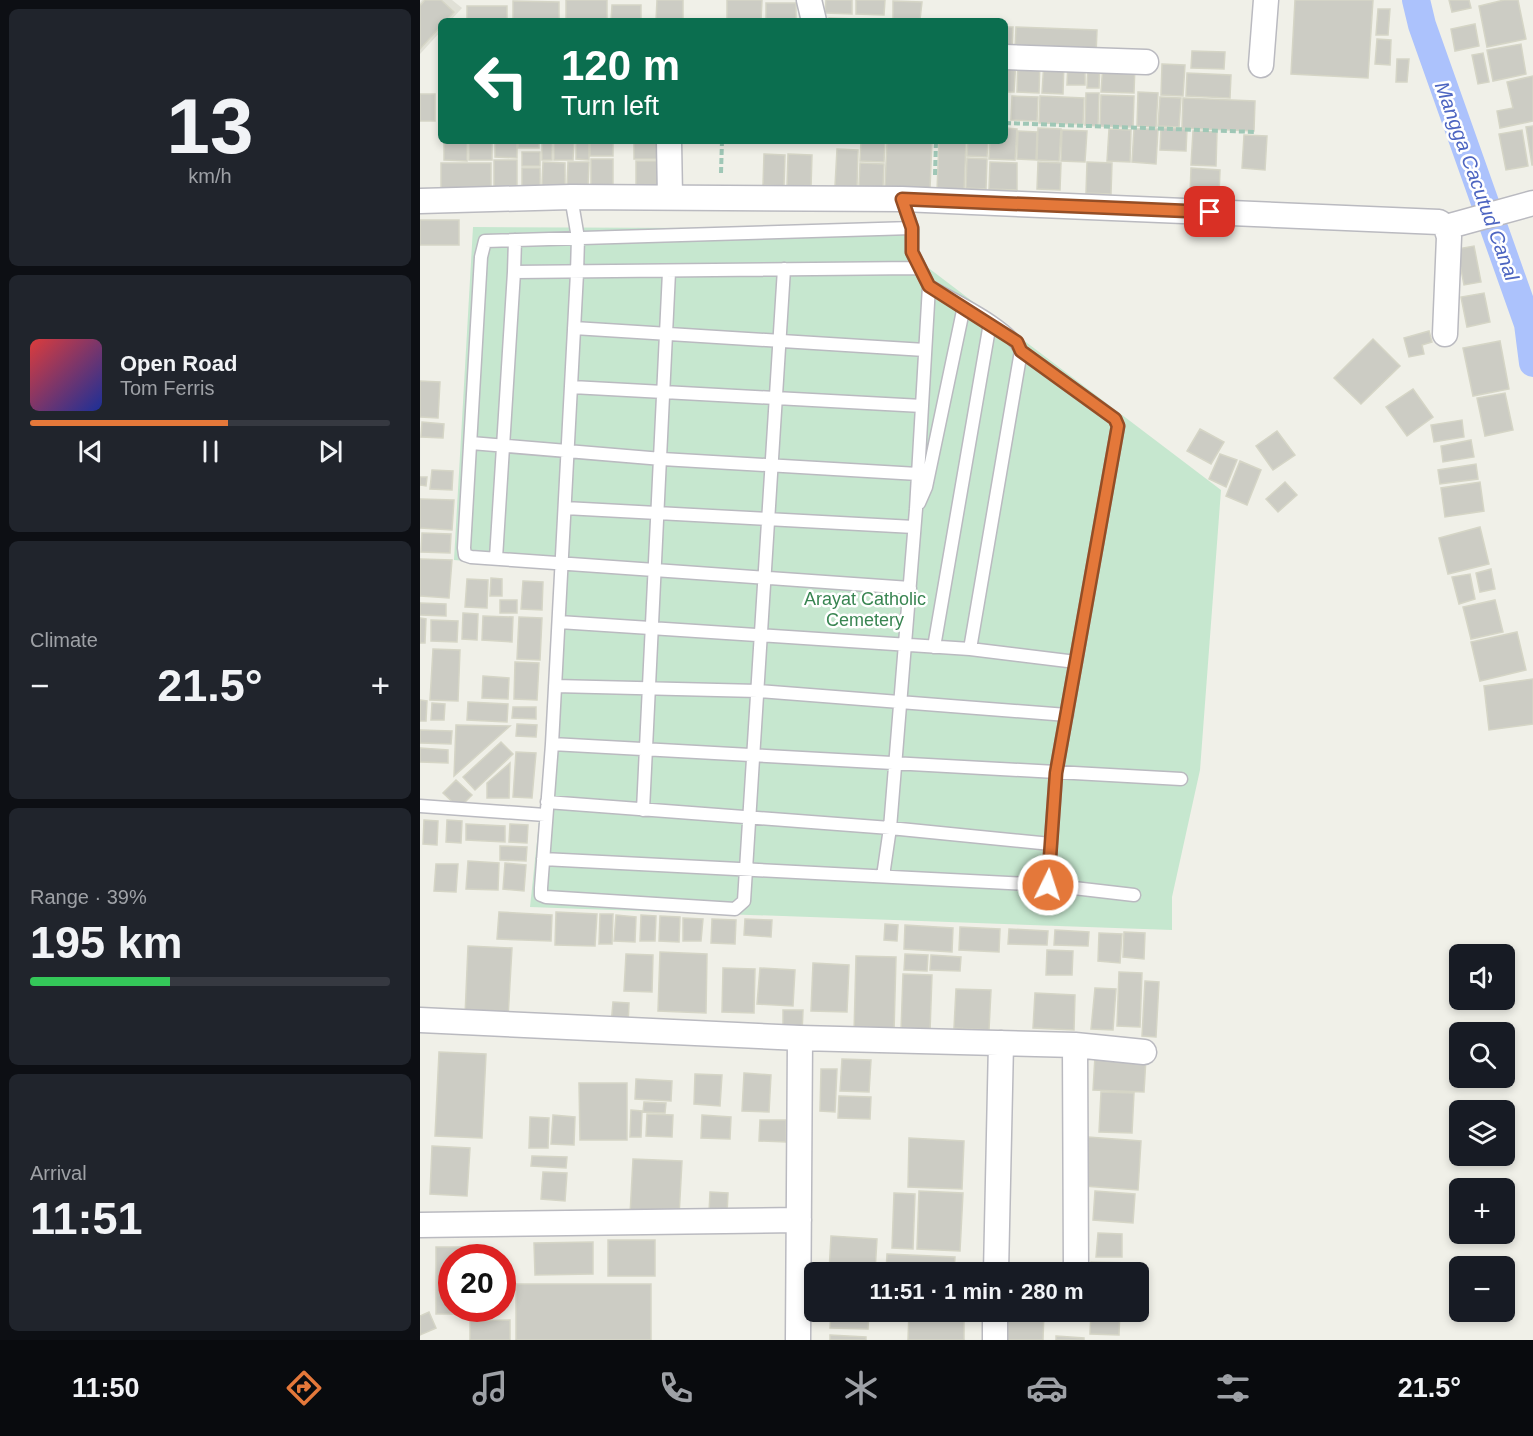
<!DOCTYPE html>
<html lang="en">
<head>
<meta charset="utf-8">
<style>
	:root { --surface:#171b24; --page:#20242c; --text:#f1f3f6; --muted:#9ea1a6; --line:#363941; --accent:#e4783a }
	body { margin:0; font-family:Arial,sans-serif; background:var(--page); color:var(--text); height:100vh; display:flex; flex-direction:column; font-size:22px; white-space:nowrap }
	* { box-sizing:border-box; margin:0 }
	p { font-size:20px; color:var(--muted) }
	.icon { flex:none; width:33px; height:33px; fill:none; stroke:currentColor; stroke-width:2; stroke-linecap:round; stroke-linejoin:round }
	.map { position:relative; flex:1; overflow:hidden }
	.details { display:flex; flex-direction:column; gap:9px; padding:9px; background:#0d0f14; width:420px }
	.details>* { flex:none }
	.guide { position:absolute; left:18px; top:18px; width:570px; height:126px; border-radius:9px; box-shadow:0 3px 9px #0003; background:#0b6e4f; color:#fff; overflow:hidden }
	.controls { position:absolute; left:1029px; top:944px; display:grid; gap:12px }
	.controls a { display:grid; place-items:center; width:66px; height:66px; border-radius:9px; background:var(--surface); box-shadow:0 3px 9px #0003; font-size:30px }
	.speed { position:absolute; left:18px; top:1244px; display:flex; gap:12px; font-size:30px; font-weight:700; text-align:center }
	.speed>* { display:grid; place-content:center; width:78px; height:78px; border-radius:50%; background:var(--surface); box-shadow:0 3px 9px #0003; line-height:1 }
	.speed .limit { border:9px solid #d22; background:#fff; color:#111 }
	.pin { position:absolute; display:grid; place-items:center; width:51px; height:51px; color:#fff; margin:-26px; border-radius:12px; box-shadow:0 3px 9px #0006 }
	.me { position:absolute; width:66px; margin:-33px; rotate:4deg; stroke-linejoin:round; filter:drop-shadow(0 0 4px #0008) }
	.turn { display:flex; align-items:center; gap:21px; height:126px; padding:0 24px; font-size:27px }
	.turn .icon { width:78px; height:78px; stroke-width:2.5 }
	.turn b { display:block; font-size:42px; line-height:51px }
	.big { font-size:45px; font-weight:800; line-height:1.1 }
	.details .tile { flex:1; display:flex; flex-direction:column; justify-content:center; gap:9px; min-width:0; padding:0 21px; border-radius:9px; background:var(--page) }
	.details .dial { align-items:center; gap:0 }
	.dial b { font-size:78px; line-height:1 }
	.song { display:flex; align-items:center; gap:18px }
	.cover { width:72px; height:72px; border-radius:9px; background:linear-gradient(135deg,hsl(0 70% 55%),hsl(230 70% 35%)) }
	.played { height:6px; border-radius:3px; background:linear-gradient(90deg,var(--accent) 55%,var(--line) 55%) }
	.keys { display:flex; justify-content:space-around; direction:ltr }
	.heat { display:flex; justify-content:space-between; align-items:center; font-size:33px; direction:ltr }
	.charge { height:9px; border-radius:4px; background:linear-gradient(90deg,#34c759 39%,var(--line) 0) }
	.trip { position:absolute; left:384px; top:1262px; width:345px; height:60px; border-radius:9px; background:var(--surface); box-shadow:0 3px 9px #0003; font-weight:800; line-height:60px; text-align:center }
	.dock { display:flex; height:96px; justify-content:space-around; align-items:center; background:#090b0e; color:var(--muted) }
	.dock .icon { width:42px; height:42px }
	.dock .current { color:var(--accent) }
	.dock b { font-size:27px; color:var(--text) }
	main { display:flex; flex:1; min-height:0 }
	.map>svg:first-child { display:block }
	.education { fill:#e0e0d6 }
	.green { fill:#c6e7cf }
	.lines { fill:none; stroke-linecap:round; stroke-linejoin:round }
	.canal { stroke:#acc2fc; stroke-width:28 }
	.building { fill:#ccccc4; stroke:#d5d5c6; stroke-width:1.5 }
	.service-casing { stroke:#babac0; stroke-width:15 }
	.minor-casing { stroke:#babac0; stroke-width:27 }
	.path { stroke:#9fc7b6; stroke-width:4; stroke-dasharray:6 3; stroke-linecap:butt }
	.service { stroke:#fff; stroke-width:12 }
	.minor { stroke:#fff; stroke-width:24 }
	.route-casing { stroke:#944e26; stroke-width:15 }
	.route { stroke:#e4783a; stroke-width:10 }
	.labels { text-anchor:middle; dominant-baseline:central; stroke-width:5; stroke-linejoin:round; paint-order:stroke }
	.park-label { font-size:18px; fill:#398552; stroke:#fff }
	.water-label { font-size:20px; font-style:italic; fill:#4d65c1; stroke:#fff }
</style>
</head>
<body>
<main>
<section class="details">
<div class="tile dial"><b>13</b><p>km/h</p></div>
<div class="tile">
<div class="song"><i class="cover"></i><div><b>Open Road</b><p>Tom Ferris</p></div></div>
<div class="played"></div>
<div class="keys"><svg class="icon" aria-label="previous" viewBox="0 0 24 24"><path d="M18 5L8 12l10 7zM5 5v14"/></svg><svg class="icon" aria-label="pause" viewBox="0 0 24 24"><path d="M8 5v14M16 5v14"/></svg><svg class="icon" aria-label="next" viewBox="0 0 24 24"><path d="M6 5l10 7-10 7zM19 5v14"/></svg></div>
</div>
<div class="tile"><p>Climate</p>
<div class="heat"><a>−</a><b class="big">21.5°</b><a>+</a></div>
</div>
<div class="tile"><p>Range · 39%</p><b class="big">195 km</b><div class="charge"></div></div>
<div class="tile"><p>Arrival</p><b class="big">11:51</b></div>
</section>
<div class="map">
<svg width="1113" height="1340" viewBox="0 0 1113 1340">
	<rect width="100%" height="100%" fill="#f0f0e8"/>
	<path class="education" d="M2,0H32L42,8L30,21H21V31L0,54V3Z"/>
	<path class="green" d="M53,227L500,229L498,260L801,490L780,770L752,897V930L110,907L127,747L136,568L34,560Z"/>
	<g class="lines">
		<path class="canal" d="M996,0L1002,25L1108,324L1113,363"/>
	</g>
	<path class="building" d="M5,0H21L34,12L26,21H21V26L0,49V6Z
		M146,0H187V21H146Z
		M237,0H263V21H236Z
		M307,0H342L341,21H307Z
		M406,0H432V14L405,13Z
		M436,0H465L464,15L436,14Z
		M875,0H953L948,78L871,74Z
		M1029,0H1049L1051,8L1032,12Z
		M1084,0H1098L1106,39L1067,47L1059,6Z
		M93,1L139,2V21H93Z
		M473,1L502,2L500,20L473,19Z
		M346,3H376V21H346Z
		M192,5H221V21H191Z
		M47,6H87V21H47Z
		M958,9H970L968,35H956Z
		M409,18L463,20V21H409Z
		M1055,24L1059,46L1035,51L1031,29Z
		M585,27H593L592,51H585Z
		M596,27L677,30L676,54L595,52Z
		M957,39L971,40L970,65L955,64Z
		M1101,44L1106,74L1073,81L1067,50Z
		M772,51L805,52L804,69L771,68Z
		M1063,53L1069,82L1058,84L1052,55Z
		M585,59L596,60L594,92H585Z
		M598,59L620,60L619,93L597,92Z
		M977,59H989L987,82H976Z
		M624,61L644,62L643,94L622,93Z
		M648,61L665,62V85H647Z
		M668,63H680L679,88H667Z
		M683,64L715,65L714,93L681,92Z
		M742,64L765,65L763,96L741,95Z
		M767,73L811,75L810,98L766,96Z
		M1113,76V121L1080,128L1077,111L1093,108L1087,82Z
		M718,92L738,93L736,127L717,126Z
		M666,93H679L678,126L665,125Z
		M0,94H15V121H0Z
		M681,95L714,96L713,127L680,126Z
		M592,96L618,97L617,121L591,120Z
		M620,96L664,98L663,124L619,123Z
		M740,97L761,98L759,127L738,126Z
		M763,98L835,101L834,131L762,128Z
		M1113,126V165H1112L1106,127Z
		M585,128L597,129L595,160L569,159L570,141H585Z
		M618,128L641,129L639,161L617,160Z
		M741,128L767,129L766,151L740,150Z
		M689,129L711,130L710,162L687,161Z
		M714,129H738L736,164L712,162Z
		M642,130L667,131L665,162L641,161Z
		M1102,130L1108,166L1086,170L1079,134Z
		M598,131L617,132L616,160L597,159Z
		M773,131L797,132L796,166L771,165Z
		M824,135L847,136L845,170L822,168Z
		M24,141H47V161L24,160Z
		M49,141H72V160H49Z
		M75,141H97V158L75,157Z
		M98,141H119V148H98Z
		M122,141H132V160H122Z
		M134,141H154L153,160H134Z
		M156,141H169V160L156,159Z
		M170,141H193V156H170Z
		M214,141H239V159H214Z
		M441,141H465L464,162L440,161Z
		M467,141H512L510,189L465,187Z
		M519,141H546L544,192L517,191Z
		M548,141H568L567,157L547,156Z
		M417,149L438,150L437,186H415Z
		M102,152H120V166H102Z
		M344,154L365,155L364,186L343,185Z
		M368,154L392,155L391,188L367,187Z
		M547,158L567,159L566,189L546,188Z
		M171,159H193V189H171Z
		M74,160H97V192L74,191Z
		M216,161H241L240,191H216Z
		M123,162L145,163V186H122Z
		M148,162H169L168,187H147Z
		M570,162L597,163V190L569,189Z
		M618,162L641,163L640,190L617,189Z
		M667,162L692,163L691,194L666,193Z
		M21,163H71V190H21Z
		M440,163L464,164L463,187L439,186Z
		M102,168H120V188L102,187Z
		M771,168L800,170L799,195L770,194Z
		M0,220H39V245H0Z
		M1054,246L1061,282L1044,285L1037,249Z
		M1064,293L1070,322L1047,327L1041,297Z
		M1009,331L1012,342L1002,345L1004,354L989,357L984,338Z
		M953,339L980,366L941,404L914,378Z
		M1080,341L1089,389L1053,396L1043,348Z
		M0,381L20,382L18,418L0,417Z
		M993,389L1013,417L987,436L966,407Z
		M1085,393L1093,430L1065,436L1057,398Z
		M1042,420L1044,437L1014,442L1011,425Z
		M2,422L24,424L23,438L1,437Z
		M780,429L804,442L791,464L767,451Z
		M857,431L875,455L853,470L836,446Z
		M1051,440L1054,457L1023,462L1021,446Z
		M800,454L817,460L806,487L789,479Z
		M820,461L841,470L827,505L806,496Z
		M1056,464L1058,479L1020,484L1018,470Z
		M12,470L33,471L32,490L10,489Z
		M0,477H7L6,486L0,485Z
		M865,482L877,495L858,512L846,499Z
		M1060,482L1064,511L1025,517L1021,488Z
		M0,499L34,500L32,530L0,528Z
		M1060,527L1069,564L1028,574L1019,538Z
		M2,533L31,534L30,553L1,552Z
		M0,559L32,560L29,598L0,596Z
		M1071,569L1075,589L1060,592L1056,573Z
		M1050,574L1055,599L1039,604L1032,577Z
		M71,578L82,579V596H70Z
		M47,579L68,580L67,608L45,607Z
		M103,581L123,582L122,610L101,609Z
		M80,600H97V613H80Z
		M1075,600L1083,632L1051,639L1043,607Z
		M0,603L26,604V616L0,615Z
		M43,613L58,614L57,640L42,639Z
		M63,616L93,617L92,642L62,640Z
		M99,617L122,618L120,660L97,659Z
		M0,618L6,619L5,643H0Z
		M11,620L38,621L37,642L11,641Z
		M1097,632L1106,670L1060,681L1051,642Z
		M13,649L40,650L38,701L10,700Z
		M95,662L119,663L117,700L94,699Z
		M63,676L89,678L88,699L62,698Z
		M1113,679V724L1069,730L1064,686Z
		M0,700L7,701L6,721H0Z
		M48,702L88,704L87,722L47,720Z
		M12,703L25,704L24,720H11Z
		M93,707H116V719L92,718Z
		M97,724L117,725L116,737L96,736Z
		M36,725L90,726L34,776Z
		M0,730L32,731L31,744L0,743Z
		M81,742L93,754L55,790L43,777Z
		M0,748L28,750V763L0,762Z
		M96,752L116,753L112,798L93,797Z
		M90,763L89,798H67V783Z
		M36,780L52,795L39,808L23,793Z
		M4,820L18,821L17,845L3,844Z
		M27,820L42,821L41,843L26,842Z
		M46,824L85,826V842L46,840Z
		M90,824L108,825L107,843L89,842Z
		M80,846L107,847L106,861L80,860Z
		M48,861L79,863L78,890L46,889Z
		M85,863L106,865L104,891L83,889Z
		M16,864H38L36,892L14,891Z
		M79,912L132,915L131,941L77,939Z
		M136,912L177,914L175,946L135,945Z
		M180,914H193L192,944H179Z
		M196,915L216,917L215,942L194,941Z
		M221,915L236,916L235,941H220Z
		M240,916L260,917L259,942L239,941Z
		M263,918L283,919L281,941H263Z
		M292,919L316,920L315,944L291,943Z
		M325,919L352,920L351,937L324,935Z
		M465,924L478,925L477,941L464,940Z
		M485,925L533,928L532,952L484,949Z
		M540,927L580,929L579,952L539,950Z
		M589,929L628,931L627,945L588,944Z
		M635,930L669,932L668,946L634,945Z
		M704,932L725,933L724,959L703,957Z
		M679,933L702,934L700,963L678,961Z
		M48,946L92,948L88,1018L45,1016Z
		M627,950L653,951L652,975H626Z
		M240,952L287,954L286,1013L238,1011Z
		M206,954L233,955L232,992L204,991Z
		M485,954L508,955L507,971L484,970Z
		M511,955L541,957L540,971L510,970Z
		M436,956L476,957L474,1033H434Z
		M393,963L429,965L427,1012L391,1011Z
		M303,968L335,969L334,1013L302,1012Z
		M340,968L375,970L373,1006L337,1004Z
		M699,972L722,973L720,1027L697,1026Z
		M483,974L512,975L510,1032L481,1031Z
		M725,981L739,982L736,1037L722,1036Z
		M675,988L696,989L693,1030L671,1029Z
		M536,989L571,990L569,1030L534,1028Z
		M615,993L655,995L654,1030L613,1028Z
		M193,1002L209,1003L208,1026L191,1025Z
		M363,1010H383L382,1034L363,1033Z
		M19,1052L66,1054L62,1138L15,1136Z
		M675,1056L726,1058L724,1092L673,1090Z
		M422,1059L451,1060L449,1092L420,1091Z
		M401,1069H417L415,1112L400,1111Z
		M324,1073L351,1075L349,1112L322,1111Z
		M275,1074L302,1075L300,1106L274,1104Z
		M216,1079L252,1081L251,1101L215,1099Z
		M159,1083H207V1140H160Z
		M681,1092L714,1093L712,1133L679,1132Z
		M419,1096L451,1097L450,1119L418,1118Z
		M224,1102L246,1103L245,1113L223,1112Z
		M211,1110L222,1111L221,1137H210Z
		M227,1114L253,1115L252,1137L226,1136Z
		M133,1115L155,1117L154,1145L131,1144Z
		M282,1115L311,1117L310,1139L281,1138Z
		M110,1117L129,1118L128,1148H109Z
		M340,1120H366V1142L339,1141Z
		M668,1137L721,1141L718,1190L664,1186Z
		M489,1138L544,1141L542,1189L488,1187Z
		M12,1146L50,1148L47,1196L10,1194Z
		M112,1156L147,1157L146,1168L111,1166Z
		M213,1159L262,1161L259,1217L210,1215Z
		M123,1172L147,1173L145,1201L121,1199Z
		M499,1191L543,1193L540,1251L497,1249Z
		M675,1191L715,1194L713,1223L673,1220Z
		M290,1192L308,1193L307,1214L289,1213Z
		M474,1193L495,1194L493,1249L472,1248Z
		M678,1233L702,1234V1257H676Z
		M411,1236L457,1239L455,1272H409Z
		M188,1240H235V1276H188Z
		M173,1242V1274L115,1275L114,1243Z
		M16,1247H60V1257H32V1308H60V1314H16Z
		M467,1254L535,1257L534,1272H466Z
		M671,1262L712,1263L711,1272H671Z
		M96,1284H231V1340H96Z
		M411,1311H449L448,1329L410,1328Z
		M489,1311H544V1340H488Z
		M586,1311H624L623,1340H585Z
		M671,1311H700L699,1335L670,1334Z
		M9,1312L16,1328L0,1335V1316Z
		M90,1320V1340H50V1321Z
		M410,1335L446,1337V1340H410Z
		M636,1336L664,1338V1340H636Z"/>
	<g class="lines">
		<g class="service-casing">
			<path id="service" d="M151,197L158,238L157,273L132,744L121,888V895L126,897L315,909L324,901L364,269
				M94,272L95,240
				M509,286C533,300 590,326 601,351L550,649
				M154,328L505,350
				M601,351L695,419L698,426L636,773L628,885
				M152,387L502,406
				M51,443L242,459L498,474
				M499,503L506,487L544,306
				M145,508L494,527
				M76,558L94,272L498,268
				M490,588L51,557L45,555L44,548L61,257L65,241L492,228
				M139,622L550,649L656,662
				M514,647L570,323
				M135,686L338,691L647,715
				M132,744L761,779
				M127,802L470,828L631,844
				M0,806L125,815
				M223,810L249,272
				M123,859L628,885L714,895
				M463,876L470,828L496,509L509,286L492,252V228L482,199"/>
		</g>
		<g class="minor-casing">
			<path id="minor" d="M389,0L394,21
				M585,57L726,62
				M841,65L846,0
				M249,141L250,197
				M0,201L151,197L482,199L1019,222L1026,227L1029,237L1025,334
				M1026,227L1113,203
				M0,1020L380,1038L655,1045L724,1052
				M655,1045L656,1272
				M0,1225L379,1220
				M576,1272L581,1043
				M378,1340L380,1038
				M575,1340V1311"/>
		</g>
		<path class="path" d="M585,123L836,132
			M301,173L302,141
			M515,175L516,141"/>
		<use href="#service" class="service"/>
		<use href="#minor" class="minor"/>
	</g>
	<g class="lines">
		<g class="route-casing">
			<path id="route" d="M628,885L636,773L698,426L695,419L601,351L597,342L509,286L492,252V228L482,199L790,212"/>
		</g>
		<use href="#route" class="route"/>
	</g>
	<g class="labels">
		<g class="park-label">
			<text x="445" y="599">Arayat Catholic<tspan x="445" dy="21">Cemetery</tspan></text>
		</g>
		<g class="water-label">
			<text transform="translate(1057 181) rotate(70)">Mangga Cacutud Canal</text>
		</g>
	</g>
</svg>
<div class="controls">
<a><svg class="icon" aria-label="sound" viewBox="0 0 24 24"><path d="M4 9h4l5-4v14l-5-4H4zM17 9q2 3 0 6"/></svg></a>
<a><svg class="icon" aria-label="search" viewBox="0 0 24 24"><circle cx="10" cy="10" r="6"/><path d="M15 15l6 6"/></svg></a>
<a><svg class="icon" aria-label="layers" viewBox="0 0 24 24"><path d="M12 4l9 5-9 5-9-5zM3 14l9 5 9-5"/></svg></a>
<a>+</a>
<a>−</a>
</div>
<div class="speed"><div class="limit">20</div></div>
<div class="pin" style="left:790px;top:212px;background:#d93025"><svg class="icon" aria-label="arrive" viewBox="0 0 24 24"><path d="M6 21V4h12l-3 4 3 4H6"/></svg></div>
<svg class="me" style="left:628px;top:885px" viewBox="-20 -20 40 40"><circle r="17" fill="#e4783a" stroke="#fff" stroke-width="3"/><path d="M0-11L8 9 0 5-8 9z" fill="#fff"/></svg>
<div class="trip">11:51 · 1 min · 280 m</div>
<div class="guide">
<div class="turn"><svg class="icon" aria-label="left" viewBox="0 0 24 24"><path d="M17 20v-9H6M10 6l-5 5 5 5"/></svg><div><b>120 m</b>Turn left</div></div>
</div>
</div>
</main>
<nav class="dock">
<b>11:50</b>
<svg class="icon current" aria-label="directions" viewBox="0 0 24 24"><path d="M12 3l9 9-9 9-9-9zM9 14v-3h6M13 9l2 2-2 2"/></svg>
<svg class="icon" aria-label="music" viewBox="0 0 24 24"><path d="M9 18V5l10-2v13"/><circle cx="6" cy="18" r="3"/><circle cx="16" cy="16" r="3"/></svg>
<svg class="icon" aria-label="phone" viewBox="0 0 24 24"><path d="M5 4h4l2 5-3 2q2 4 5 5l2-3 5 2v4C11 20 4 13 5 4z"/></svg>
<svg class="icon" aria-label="climate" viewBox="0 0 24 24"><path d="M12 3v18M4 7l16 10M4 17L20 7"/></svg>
<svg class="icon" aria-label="car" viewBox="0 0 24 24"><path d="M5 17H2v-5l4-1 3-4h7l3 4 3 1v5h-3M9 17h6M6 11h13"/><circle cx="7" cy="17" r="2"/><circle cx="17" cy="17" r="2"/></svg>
<svg class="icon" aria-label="filters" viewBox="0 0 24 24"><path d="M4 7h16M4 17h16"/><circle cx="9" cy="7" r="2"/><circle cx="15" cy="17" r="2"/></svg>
<b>21.5°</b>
</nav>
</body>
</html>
